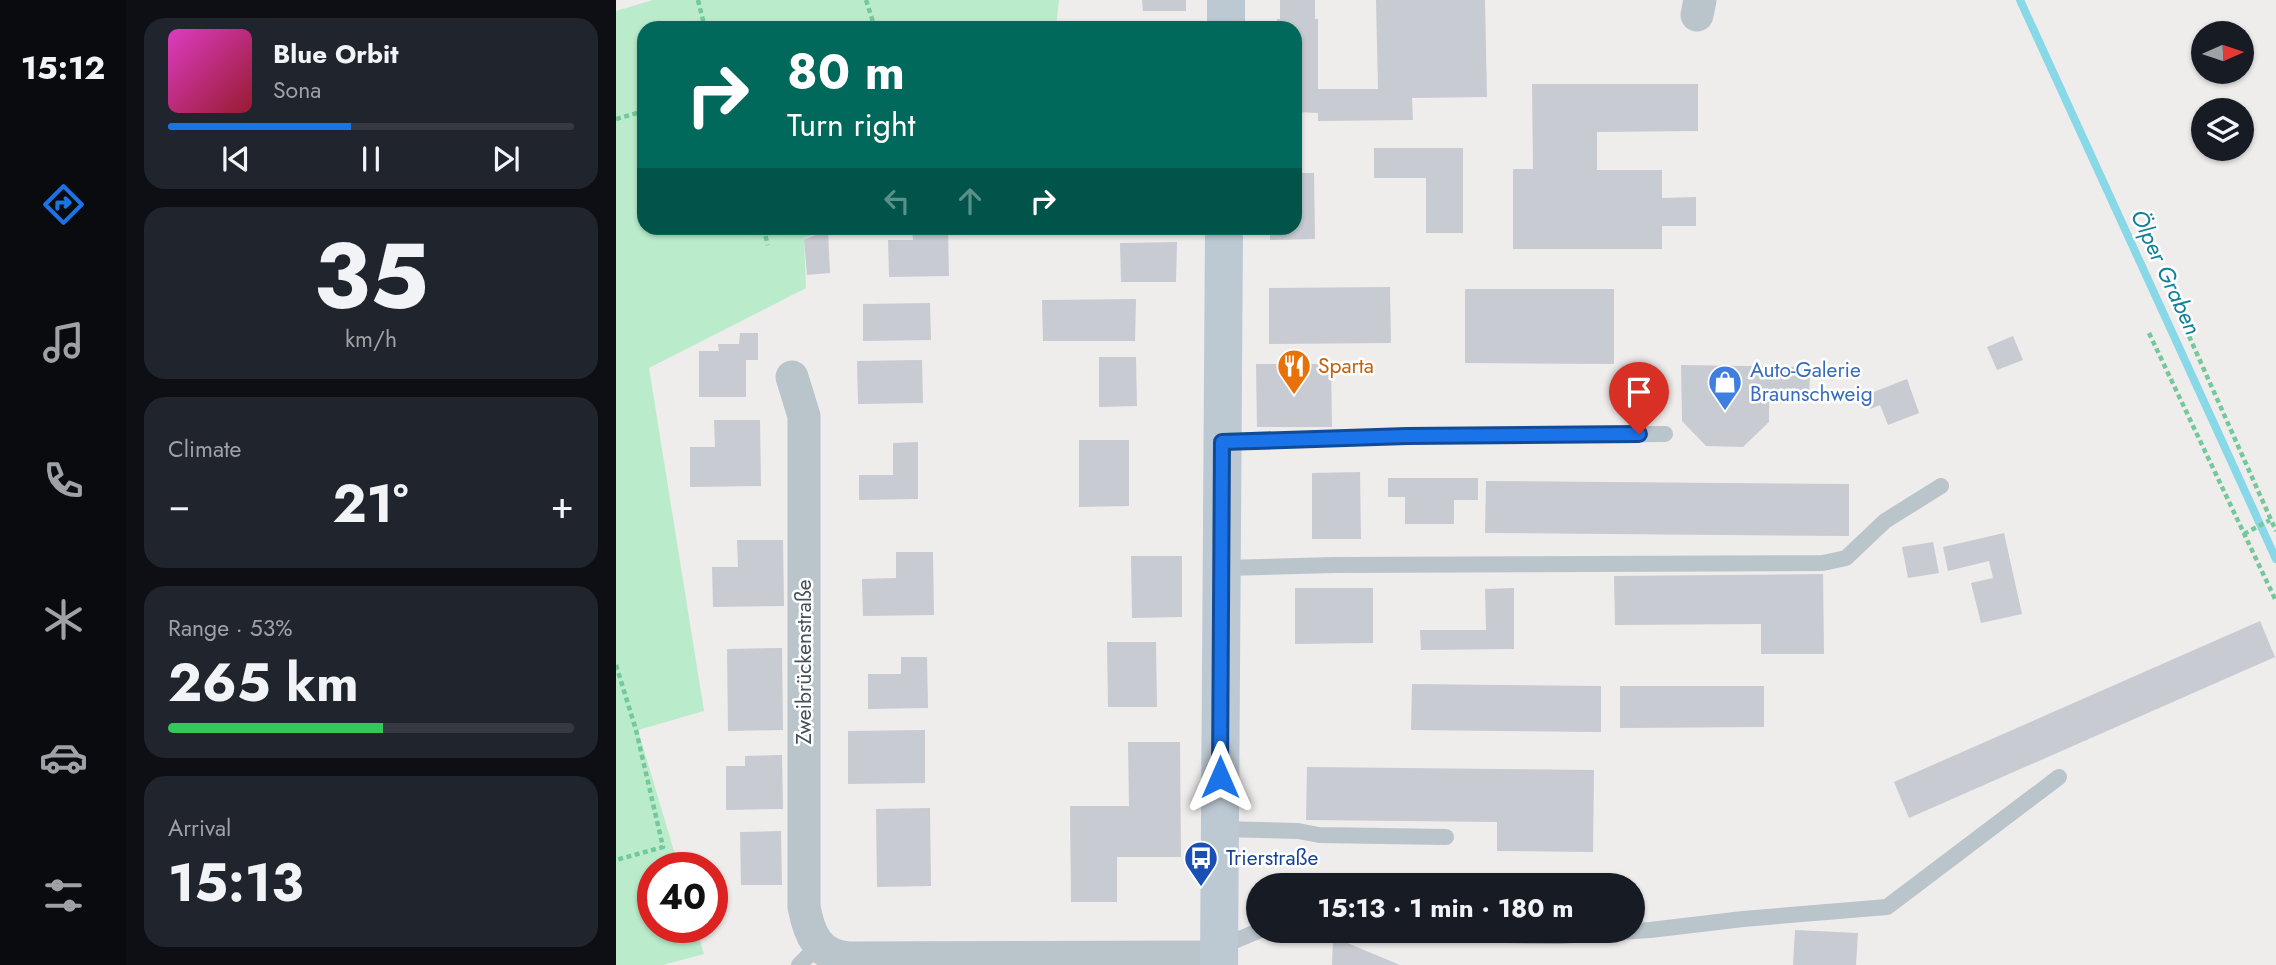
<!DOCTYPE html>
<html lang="en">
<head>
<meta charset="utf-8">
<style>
	:root { --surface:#171b24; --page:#20242c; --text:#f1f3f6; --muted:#9ea1a6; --line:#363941; --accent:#1a73e8 }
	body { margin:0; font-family:Jost,sans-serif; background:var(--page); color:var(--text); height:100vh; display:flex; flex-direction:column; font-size:26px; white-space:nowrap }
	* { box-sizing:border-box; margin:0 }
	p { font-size:23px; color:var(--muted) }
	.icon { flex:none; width:38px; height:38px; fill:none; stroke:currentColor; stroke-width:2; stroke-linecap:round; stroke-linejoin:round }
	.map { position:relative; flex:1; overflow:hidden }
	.side { display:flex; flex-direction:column; gap:18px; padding:18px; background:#0d0f14; width:490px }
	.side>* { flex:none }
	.banner { position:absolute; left:21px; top:21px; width:665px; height:214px; border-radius:21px; box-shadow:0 2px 5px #0004; background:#00695c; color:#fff; overflow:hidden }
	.needle { width:46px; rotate:87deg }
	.tools { position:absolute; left:1575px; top:21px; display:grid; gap:14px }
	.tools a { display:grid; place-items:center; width:63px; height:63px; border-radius:50%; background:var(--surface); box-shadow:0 2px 5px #0004; font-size:35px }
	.speed { position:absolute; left:21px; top:852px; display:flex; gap:14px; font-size:35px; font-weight:700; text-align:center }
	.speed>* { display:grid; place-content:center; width:91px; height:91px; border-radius:50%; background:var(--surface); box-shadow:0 2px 5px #0004; line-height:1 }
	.speed .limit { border:10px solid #d22; background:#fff; color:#111 }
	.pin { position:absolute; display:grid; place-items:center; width:60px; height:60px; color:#fff; margin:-72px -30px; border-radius:50% 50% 50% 0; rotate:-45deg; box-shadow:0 0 7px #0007 }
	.pin .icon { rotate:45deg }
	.me { position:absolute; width:77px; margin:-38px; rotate:0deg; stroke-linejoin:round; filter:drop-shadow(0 0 5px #0008) }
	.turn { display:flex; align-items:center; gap:24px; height:147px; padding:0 35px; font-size:32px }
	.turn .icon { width:91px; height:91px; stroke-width:2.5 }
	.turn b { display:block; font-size:49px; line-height:60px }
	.lanes { display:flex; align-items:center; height:66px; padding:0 35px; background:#0003; justify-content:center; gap:35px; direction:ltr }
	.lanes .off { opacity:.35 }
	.big { font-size:52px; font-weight:700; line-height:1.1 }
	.side .tile { flex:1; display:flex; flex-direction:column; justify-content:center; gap:10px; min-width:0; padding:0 24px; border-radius:21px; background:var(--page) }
	.side .dial { align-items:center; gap:0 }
	.dial b { font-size:91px; line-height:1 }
	.song { display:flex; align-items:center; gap:21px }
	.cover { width:84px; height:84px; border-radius:10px; background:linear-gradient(135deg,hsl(310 70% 55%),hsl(350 70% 35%)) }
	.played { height:7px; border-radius:4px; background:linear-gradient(90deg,var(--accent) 45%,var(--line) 45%) }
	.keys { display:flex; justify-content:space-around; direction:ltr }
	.heat { display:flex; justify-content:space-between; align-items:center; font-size:38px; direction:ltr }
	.charge { height:10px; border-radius:5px; background:linear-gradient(90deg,#34c759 53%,var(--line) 0) }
	.trip { position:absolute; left:630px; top:873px; width:399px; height:70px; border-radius:35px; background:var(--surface); box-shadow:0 2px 5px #0004; font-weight:700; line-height:70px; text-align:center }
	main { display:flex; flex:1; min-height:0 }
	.tabs { display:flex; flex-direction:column; width:126px; justify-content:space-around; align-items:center; background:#090b0e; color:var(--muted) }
	.tabs .icon { width:49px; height:49px }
	.tabs .current { color:var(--accent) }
	.tabs b { font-size:32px; color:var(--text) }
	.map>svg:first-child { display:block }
	.green { fill:#baeccc }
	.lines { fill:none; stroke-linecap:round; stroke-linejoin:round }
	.stream { stroke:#88d8e8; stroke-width:8 }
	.building { fill:#c8cbd1 }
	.path { stroke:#73c99c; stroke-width:4.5; stroke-dasharray:5 3.5; stroke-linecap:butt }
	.lane { stroke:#bac4cb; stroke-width:16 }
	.street { stroke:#bac4cb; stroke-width:33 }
	.secondary { stroke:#bcc8d2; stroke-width:38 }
	.route-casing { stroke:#114b97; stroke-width:18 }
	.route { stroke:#1a73e8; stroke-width:12 }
	.labels { text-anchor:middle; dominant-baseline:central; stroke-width:5; stroke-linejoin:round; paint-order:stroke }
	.food-label { font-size:21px; fill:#c56008; stroke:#fff; text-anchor:start }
	.shop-label { font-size:21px; fill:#366cbe; stroke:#fff; text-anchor:start }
	.street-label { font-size:21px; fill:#455058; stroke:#fff }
	.transit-label { font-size:21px; fill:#164399; stroke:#fff; text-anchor:start }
	.water-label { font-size:23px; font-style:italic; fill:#108199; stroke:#fff }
</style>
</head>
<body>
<main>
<nav class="tabs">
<b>15:12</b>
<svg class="icon current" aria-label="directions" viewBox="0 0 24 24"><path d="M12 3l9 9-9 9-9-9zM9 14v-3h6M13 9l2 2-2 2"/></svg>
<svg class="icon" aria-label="music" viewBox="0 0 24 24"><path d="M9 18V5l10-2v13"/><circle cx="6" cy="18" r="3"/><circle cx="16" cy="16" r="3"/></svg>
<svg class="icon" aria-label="phone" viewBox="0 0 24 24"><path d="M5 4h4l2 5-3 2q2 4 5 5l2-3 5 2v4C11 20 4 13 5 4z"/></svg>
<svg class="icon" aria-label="climate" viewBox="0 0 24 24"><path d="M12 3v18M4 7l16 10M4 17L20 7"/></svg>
<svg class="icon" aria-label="car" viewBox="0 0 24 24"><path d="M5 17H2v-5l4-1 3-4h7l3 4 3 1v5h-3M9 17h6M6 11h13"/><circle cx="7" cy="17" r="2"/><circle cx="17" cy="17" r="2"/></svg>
<svg class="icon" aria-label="filters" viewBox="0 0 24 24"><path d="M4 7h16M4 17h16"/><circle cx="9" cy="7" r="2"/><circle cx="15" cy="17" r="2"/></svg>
</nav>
<section class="side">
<div class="tile">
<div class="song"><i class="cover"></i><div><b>Blue Orbit</b><p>Sona</p></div></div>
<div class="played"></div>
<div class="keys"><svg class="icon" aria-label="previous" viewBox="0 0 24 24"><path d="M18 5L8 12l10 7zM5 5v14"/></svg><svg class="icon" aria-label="pause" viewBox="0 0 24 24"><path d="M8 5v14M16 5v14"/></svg><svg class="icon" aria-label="next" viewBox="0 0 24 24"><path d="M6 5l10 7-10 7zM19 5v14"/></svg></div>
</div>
<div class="tile dial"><b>35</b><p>km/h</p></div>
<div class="tile"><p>Climate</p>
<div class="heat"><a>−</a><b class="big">21°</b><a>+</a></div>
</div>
<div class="tile"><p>Range · 53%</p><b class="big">265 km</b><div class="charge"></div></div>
<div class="tile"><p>Arrival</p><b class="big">15:13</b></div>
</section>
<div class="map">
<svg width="1660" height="965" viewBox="0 0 1660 965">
	<rect width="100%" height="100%" fill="#efecec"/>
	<path class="green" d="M37,0H443L440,28H28V228H217L188,238L190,288L33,368L88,711L22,730L63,868H37V928H80L88,954L47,965H0V11Z"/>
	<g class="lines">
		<path class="stream" d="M1404,0L1660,559"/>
	</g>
	<path class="building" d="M526,0H570V11H527Z
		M664,0H699V19H702V89H762L760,0H869L871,97L796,98L797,120L702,121V113L679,112V28H661V19H664Z
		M916,84H1082V131L981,132V170H1046V198L1080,197V226H1046V249H897V169H917Z
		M758,148H847V233H810V178H758Z
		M679,173H698L699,239L654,240V228H679Z
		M296,228H332L333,276L273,277L272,240H297Z
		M212,231L214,273L191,275L188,239Z
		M561,242L560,282H505L504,243Z
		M774,287L775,343L653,344V288Z
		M849,289H998V364L849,363Z
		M520,299L519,341H427L426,300Z
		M314,303L315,340L247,341V304Z
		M124,333H142V360H130V397H83V351H103L102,344H123Z
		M1397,336L1407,360L1381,370L1371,347Z
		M483,357H520L521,406L483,407Z
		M306,360L307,403L242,404L241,361Z
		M640,364H715L716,427H641Z
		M1065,365L1194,367L1193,403H1153V422L1127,447L1090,446L1066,421Z
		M1291,379L1303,413L1272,425L1264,405L1254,409L1250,395Z
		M98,420H144L145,486L74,487V447H99Z
		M463,440H513V506L463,507Z
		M302,442V499L243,500V475H277V443Z
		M744,472L745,539H696V473Z
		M772,478H862V500H838V524H789V497H772Z
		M870,481L1233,484V536L869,533Z
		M1388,533L1406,614L1365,623L1355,583L1377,578L1373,561L1332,571L1327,547Z
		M121,540H167L168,606L97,607L96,567H122Z
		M1317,542L1323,573L1292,578L1286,547Z
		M280,552H317L318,615L247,616L246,579L280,578Z
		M515,556H566V617L516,618Z
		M1207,574L1208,654H1145V624L999,625L998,576Z
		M679,588H757V643L679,644Z
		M898,588V649L805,650L804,630H870L869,589Z
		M1644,621L1659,657L1293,818L1278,782Z
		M491,642H540L541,707H492Z
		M166,648L167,730L112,731L111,649Z
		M285,657H311L312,708L252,709V674H285Z
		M796,684L985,686V732L795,730Z
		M1004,686H1148V727L1004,728Z
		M309,730V783L232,784V731Z
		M512,742H564L565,857H501V902H455L454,806H513Z
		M166,755L167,809L110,810V766H129V756Z
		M691,767L978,770L977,852L881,851V822L690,820Z
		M314,808L315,886L261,887L260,809Z
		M165,831L166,885H125L124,832Z
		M1179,930L1242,933L1240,965H1177Z
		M717,937L784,965H716Z"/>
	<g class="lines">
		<path class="path" d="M82,0L89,28
			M250,0L259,28
			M0,119L28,111
			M147,228L152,245
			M1533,333L1660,601
			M1573,336L1660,531
			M1628,534L1654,520
			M0,665L20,730L47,847L0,860"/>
		<path class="lane" d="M606,442L791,436L1049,434
			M606,568L718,565L1207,563L1230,558L1269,521L1325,486
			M604,829L682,831L703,835L830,837
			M838,931L886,935L943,936L1034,930L1127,919L1271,907L1443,777
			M603,941L621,940L642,931
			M183,965L202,946"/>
		<path class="street" d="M1081,15L1084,0
			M176,377L188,416V907C193,934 202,956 233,958L603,957"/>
		<path class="secondary" d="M610,28V0
			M603,965L608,228"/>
	</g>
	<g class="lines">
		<g class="route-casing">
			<path id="route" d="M604,777L606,442L791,436L1023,434"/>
		</g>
		<use href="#route" class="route"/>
	</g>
	<defs>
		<g id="restaurant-pin" transform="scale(1.75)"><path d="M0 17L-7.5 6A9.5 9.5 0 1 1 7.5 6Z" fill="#e8710a" stroke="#fff"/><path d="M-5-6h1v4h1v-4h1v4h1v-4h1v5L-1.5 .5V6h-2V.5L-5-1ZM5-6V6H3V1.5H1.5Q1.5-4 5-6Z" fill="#fff"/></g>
		<g id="shop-pin" transform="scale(1.75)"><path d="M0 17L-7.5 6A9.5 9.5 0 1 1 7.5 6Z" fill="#3f7fe0" stroke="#fff"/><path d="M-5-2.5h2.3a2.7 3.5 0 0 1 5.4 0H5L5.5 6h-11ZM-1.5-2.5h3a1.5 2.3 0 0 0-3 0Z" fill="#fff"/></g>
		<g id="bus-pin" transform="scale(1.75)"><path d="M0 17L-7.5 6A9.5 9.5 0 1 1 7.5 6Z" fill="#1a4fb4" stroke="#fff"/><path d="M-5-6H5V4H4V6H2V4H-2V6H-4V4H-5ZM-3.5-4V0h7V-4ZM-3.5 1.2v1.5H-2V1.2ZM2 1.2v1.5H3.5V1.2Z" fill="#fff"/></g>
	</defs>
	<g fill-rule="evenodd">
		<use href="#restaurant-pin" x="678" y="366"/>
		<use href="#shop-pin" x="1109" y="382"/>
		<use href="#bus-pin" x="585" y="858"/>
	</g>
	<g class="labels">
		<g class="food-label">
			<text x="702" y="366">Sparta</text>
		</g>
		<g class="shop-label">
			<text x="1134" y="370">Auto-Galerie<tspan x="1134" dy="24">Braunschweig</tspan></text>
		</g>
		<g class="street-label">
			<text transform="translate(188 662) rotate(-90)">Zweibrückenstraße</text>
		</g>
		<g class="transit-label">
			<text x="610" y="858">Trierstraße</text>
		</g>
		<g class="water-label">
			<text transform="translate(1550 272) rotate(65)">Ölper Graben</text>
		</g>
	</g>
</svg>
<div class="tools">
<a><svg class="needle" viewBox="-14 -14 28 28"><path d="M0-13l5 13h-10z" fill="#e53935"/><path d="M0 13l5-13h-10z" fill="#9ea1a6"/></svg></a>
<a><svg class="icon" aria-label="layers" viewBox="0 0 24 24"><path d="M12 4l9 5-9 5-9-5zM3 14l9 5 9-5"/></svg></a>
</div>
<div class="speed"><div class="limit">40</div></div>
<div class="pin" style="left:1023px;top:434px;background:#d93025"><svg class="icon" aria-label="arrive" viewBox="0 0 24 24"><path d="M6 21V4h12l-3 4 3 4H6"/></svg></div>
<svg class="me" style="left:604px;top:777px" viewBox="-20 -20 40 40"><path d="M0-17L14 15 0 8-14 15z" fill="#1a73e8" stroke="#fff" stroke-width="4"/></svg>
<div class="trip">15:13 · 1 min · 180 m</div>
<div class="banner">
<div class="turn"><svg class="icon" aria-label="right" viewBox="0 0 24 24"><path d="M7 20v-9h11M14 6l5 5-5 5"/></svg><div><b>80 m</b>Turn right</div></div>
<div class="lanes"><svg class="icon off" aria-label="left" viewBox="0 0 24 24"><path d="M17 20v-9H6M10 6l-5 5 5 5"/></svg><svg class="icon off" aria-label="ahead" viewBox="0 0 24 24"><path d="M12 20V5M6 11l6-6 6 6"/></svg><svg class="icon" aria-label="right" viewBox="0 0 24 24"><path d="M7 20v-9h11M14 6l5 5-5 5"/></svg></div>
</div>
</div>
</main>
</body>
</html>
